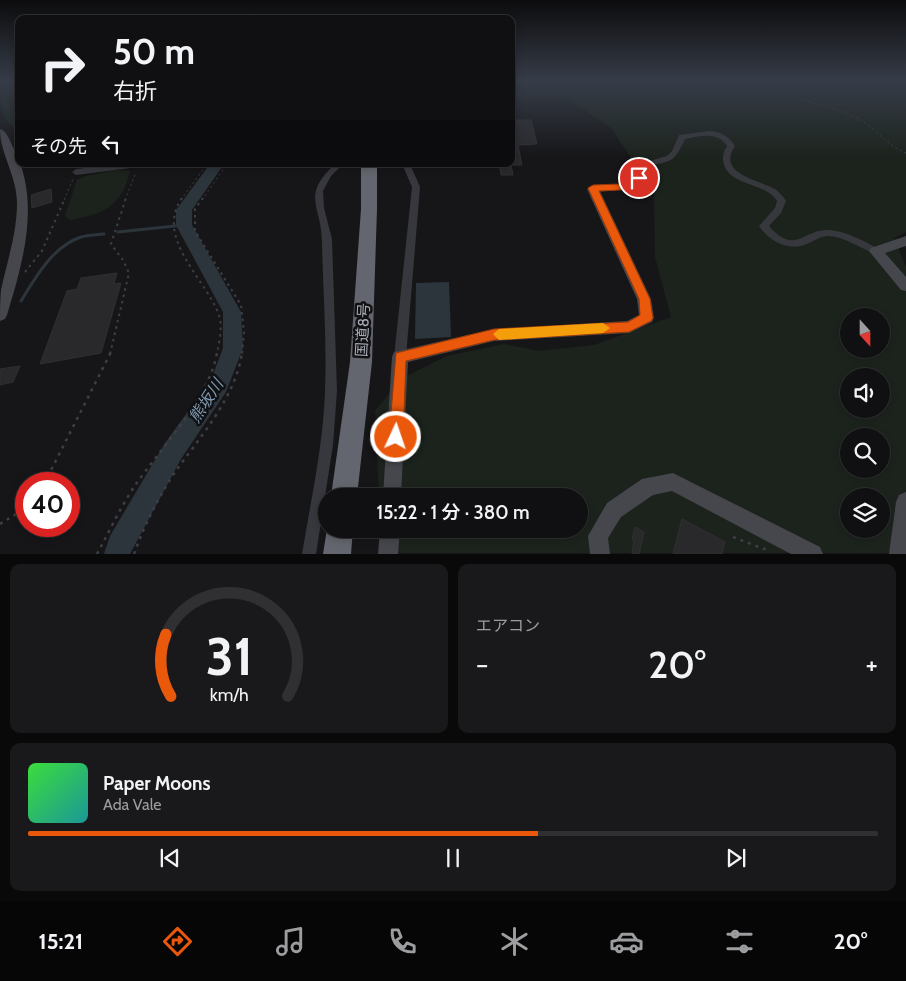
<!DOCTYPE html>
<html lang="ja">
<head>
<meta charset="utf-8">
<style>
	:root { --surface:#101012; --page:#19191b; --text:#f1f3f6; --muted:#9c9d9f; --line:#303032; --accent:#ea580c }
	body { margin:0; font-family:Cabin,"Noto Sans JP",sans-serif; background:var(--page); color:var(--text); height:100vh; display:flex; flex-direction:column; font-size:19px; white-space:nowrap }
	* { box-sizing:border-box; margin:0 }
	p { font-size:16px; color:var(--muted) }
	.icon { flex:none; width:28px; height:28px; fill:none; stroke:currentColor; stroke-width:2; stroke-linecap:round; stroke-linejoin:round }
	.map { position:relative; height:554px; overflow:hidden }
	.sheet { display:flex; flex-direction:column; gap:10px; padding:10px; background:#09090a; flex:1 }
	.sheet>* { flex:none }
	.top-card { position:absolute; left:15px; top:15px; width:500px; height:152px; border-radius:10px; box-shadow:0 2px 8px #0003,0 0 0 1px var(--line); background:#101012; color:var(--text); overflow:hidden }
	.needle { width:32px; rotate:159deg }
	.controls { position:absolute; left:840px; top:308px; display:grid; gap:10px }
	.controls a { display:grid; place-items:center; width:50px; height:50px; border-radius:50%; background:var(--surface); box-shadow:0 2px 8px #0003,0 0 0 1px var(--line); font-size:25px }
	.speed { position:absolute; left:15px; top:472px; display:flex; gap:10px; font-size:25px; font-weight:700; text-align:center }
	.speed>* { display:grid; place-content:center; width:65px; height:65px; border-radius:50%; background:var(--surface); box-shadow:0 2px 8px #0003,0 0 0 1px var(--line); line-height:1 }
	.speed .limit { border:8px solid #d22; background:#fff; color:#111 }
	.pin { position:absolute; display:grid; place-items:center; width:42px; height:42px; color:#fff; margin:-21px; border:2px solid #fff; border-radius:50%; box-shadow:0 1px 5px #0007 }
	.me { position:absolute; width:55px; margin:-28px; rotate:3deg; stroke-linejoin:round; filter:drop-shadow(0 0 4px #0008) }
	.turn { display:flex; align-items:center; gap:18px; height:105px; padding:0 15px; font-size:22px }
	.turn .icon { width:65px; height:65px; stroke-width:2.5 }
	.turn b { display:block; font-size:35px; line-height:42px }
	.then { display:flex; align-items:center; height:48px; padding:0 15px; background:#0003; gap:10px; font-size:19px }
	.big { font-size:38px; font-weight:600; line-height:1.1 }
	.sheet .widget { flex:1; display:flex; flex-direction:column; justify-content:center; gap:8px; min-width:0; padding:0 18px; border-radius:10px; background:var(--page) }
	.sheet .dial { align-items:center; gap:0 }
	.dial svg { height:130px; overflow:visible; fill:none; stroke:var(--line); stroke-width:7; stroke-linecap:round; text-anchor:middle }
	.dial text { fill:var(--text); stroke:none }
	.song { display:flex; align-items:center; gap:15px }
	.cover { width:60px; height:60px; border-radius:8px; background:linear-gradient(135deg,hsl(120 70% 55%),hsl(180 70% 35%)) }
	.played { height:5px; border-radius:2px; background:linear-gradient(90deg,var(--accent) 60%,var(--line) 60%) }
	.keys { display:flex; justify-content:space-around; direction:ltr }
	.heat { display:flex; justify-content:space-between; align-items:center; font-size:28px; direction:ltr }
	.sheet .tiles { flex:1; display:grid; gap:10px; grid-template-columns:1fr 1fr }
	.widget:last-child { grid-column:span 2 }
	.trip { position:absolute; left:318px; top:488px; width:270px; height:50px; border-radius:25px; background:var(--surface); box-shadow:0 2px 8px #0003,0 0 0 1px var(--line); font-weight:600; line-height:50px; text-align:center }
	.dock { display:flex; height:80px; justify-content:space-around; align-items:center; background:#060607; color:var(--muted) }
	.dock .icon { width:35px; height:35px }
	.dock .on { color:var(--accent) }
	.dock b { font-size:22px; color:var(--text) }
	.map>svg:first-child { display:block }
	.green { fill:#1c231d; fill-rule:evenodd }
	.water { fill:#2c353c }
	.lines { fill:none; stroke-linecap:round; stroke-linejoin:round }
	.stream { stroke:#2c353c; stroke-width:3 }
	.river { fill:#2c353c; fill-rule:evenodd }
	.building { fill:#29292c; stroke:#303034 }
	.path-far2 { stroke:#3d3f44; stroke-width:1; stroke-dasharray:2 3; stroke-linecap:butt }
	.path-far1 { stroke:#3d3f44; stroke-width:2; stroke-dasharray:2.5 4; stroke-linecap:butt }
	.path { stroke:#3d3f44; stroke-width:2.5; stroke-dasharray:3 5; stroke-linecap:butt }
	.street { fill:#37383d; fill-rule:evenodd }
	.secondary { fill:#45474d; fill-rule:evenodd }
	.highway { fill:#63666e; fill-rule:evenodd }
	.route { fill:#ea580c; stroke:#983908 }
	.slow { fill:#f59e0b }
	.labels { text-anchor:middle; dominant-baseline:central; stroke-width:5; stroke-linejoin:round; paint-order:stroke }
	.street-label { font-size:15px; fill:#a8adb8; stroke:#111113 }
	.water-label { font-size:16px; font-style:italic; fill:#7f9bb3; stroke:#111113 }
</style>
</head>
<body>
<div class="map">
<svg width="906" height="554" viewBox="0 0 906 554">
	<rect width="100%" height="100%" fill="#161618"/>
	<path class="green" d="M0,81H19V129C0,125 0,97 0,81Z
		M511,81H906V232L894,238L906,267V553H384L382,529H579V496H379L375,411L401,379L447,356L504,344L539,351L594,345L671,317L655,257L654,192L611,128L568,99H511ZM849,316H881V349H849ZM849,376H881V409H849ZM849,436H881V469H849ZM849,496H881V529H849Z
		M116,170L130,171C122,207 103,214 70,220L65,216L77,180L85,176Z"/>
	<path class="water" d="M449,282L451,337L415,339L416,283Z"/>
	<g class="lines">
		<path class="stream" d="M118,232L184,225
			M21,301C35,278 53,246 81,237C88,235 96,235 104,234"/>
		<path class="river" d="M210,164H224L192,210V225L241,312L243,348L226,392L181,459L130,554H104L110,536L165,443L211,380L223,348V312L176,225V210Z"/>
	</g>
	<path class="building" d="M511,120H531L537,144L518,145L522,165H511L513,175H501L499,164H511Z
		M51,189L52,202L32,208L31,195Z
		M117,273L114,284L121,283L101,353L40,364L67,291L77,289L81,278Z
		M20,366L13,382L0,385V369Z
		M682,519L725,542L722,554H673Z
		M635,527L644,532L639,554H632L634,540L632,539Z"/>
	<g class="lines">
		<path class="path-far2" d="M784,81L777,90C802,102 830,105 855,117C875,126 885,145 906,153
			M64,200L73,179
			M125,200L136,172
			M181,200L207,164
			M202,200L227,164"/>
		<path class="path-far1" d="M182,198C154,238 206,279 219,315C223,327 219,342 217,354
			M203,198L195,209V231L241,305L244,332L242,354
			M25,272L42,251L65,198
			M110,354L129,273L123,260L111,244L126,198"/>
		<path class="path" d="M44,484L111,352
			M0,524L26,508
			M733,537L764,549L769,548
			M97,554C109,532 120,508 134,487C159,450 211,396 217,352
			M134,554C144,526 157,500 173,475C198,439 236,398 242,352"/>
		<path class="street" d="M709,131C722,132 728,136 735,146C716,174 759,180 775,189C780,193 783,196 786,201L781,213L769,226C795,256 804,229 828,230C847,231 863,241 879,249L881,251L879,253H873C859,247 844,237 829,236C820,236 814,241 807,244C789,252 769,241 759,226L775,208L777,201C765,181 726,187 723,160C723,154 724,151 727,146C718,131 700,136 685,139C672,168 669,159 642,168L643,178C642,180 640,183 638,184C629,189 596,195 589,189C597,183 632,188 635,177C636,174 634,169 635,165L667,156L672,151L679,135Z
			M120,164H142L138,167L76,175L72,172L76,169Z
			M335,164H343L331,176L323,191L324,208L332,239L337,391L333,445L316,554H302C311,500 323,446 325,392C327,343 323,292 322,243C322,205 300,197 335,164Z
			M402,164H410L420,187L406,357L404,360L400,362L396,360L394,357L412,187Z"/>
		<path class="secondary" d="M0,129C7,131 10,141 13,147C41,200 24,259 7,315L5,319L0,321C0,311 0,300 1,290C7,261 17,234 17,203C17,176 0,154 0,129Z
			M593,185L599,189L651,299L654,318L652,322L629,333L494,341L408,362L401,496H383L392,357L394,352L494,329L627,321L639,315L637,299L587,189Z
			M906,236V246L885,253L906,277V291L901,290L869,251L871,248Z
			M673,473L820,547L823,554H791L672,491L653,495L621,517L608,538L610,554H590L588,536L607,503L642,479Z
			M906,492V554H889L896,502L899,495Z
			M380,529H400L398,554H378Z"/>
		<path class="highway" d="M361,164H377V209L372,362L357,496H331L350,362L361,209Z
			M327,529H353L351,554H323Z"/>
	</g>
	<linearGradient id="sky" x2="0" y2="1"><stop stop-color="#0c0c0d"/><stop offset="0.51" stop-color="#363c48"/><stop offset="1" stop-color="#363c48" stop-opacity="0"/></linearGradient>
	<rect width="906" height="158" fill="url(#sky)"/>
	<path class="route" d="M639,175L644,178L640,184L620,190L599,191L650,299L653,318L651,321L629,332L494,340L406,361L403,437L401,442L396,444L391,442L389,437L396,353L494,329L628,322L640,315L639,299L588,188L593,185L620,184L633,180Z"/>
	<path class="slow" d="M603,323L610,328L603,333L499,340L493,334L499,329Z"/>
	<g class="labels">
		<g class="street-label">
			<text transform="translate(363 330) rotate(-87)">国道8号</text>
		</g>
		<g class="water-label">
			<text transform="translate(206 401) rotate(-57)">熊坂川</text>
		</g>
	</g>
</svg>
<div class="controls">
<a><svg class="needle" viewBox="-14 -14 28 28"><path d="M0-13l5 13h-10z" fill="#e53935"/><path d="M0 13l5-13h-10z" fill="#9c9d9f"/></svg></a>
<a><svg class="icon" aria-label="sound" viewBox="0 0 24 24"><path d="M4 9h4l5-4v14l-5-4H4zM17 9q2 3 0 6"/></svg></a>
<a><svg class="icon" aria-label="search" viewBox="0 0 24 24"><circle cx="10" cy="10" r="6"/><path d="M15 15l6 6"/></svg></a>
<a><svg class="icon" aria-label="layers" viewBox="0 0 24 24"><path d="M12 4l9 5-9 5-9-5zM3 14l9 5 9-5"/></svg></a>
</div>
<div class="speed"><div class="limit">40</div></div>
<div class="pin" style="left:639px;top:178px;background:#d93025"><svg class="icon" aria-label="arrive" viewBox="0 0 24 24"><path d="M6 21V4h12l-3 4 3 4H6"/></svg></div>
<svg class="me" style="left:396px;top:437px" viewBox="-20 -20 40 40"><circle r="17" fill="#ea580c" stroke="#fff" stroke-width="3"/><path d="M0-11L8 9 0 5-8 9z" fill="#fff"/></svg>
<div class="trip">15:22 · 1 分 · 380 m</div>
<div class="top-card">
<div class="turn"><svg class="icon" aria-label="right" viewBox="0 0 24 24"><path d="M7 20v-9h11M14 6l5 5-5 5"/></svg><div><b>50 m</b>右折</div></div>
<div class="then">その先<svg class="icon" aria-label="left" viewBox="0 0 24 24"><path d="M17 20v-9H6M10 6l-5 5 5 5"/></svg></div>
</div>
</div>
<section class="sheet">
<div class="tiles">
<div class="widget dial"><svg viewBox="0 0 100 80">
<path d="M14 69A42 42 0 1 1 86 69"/>
<path d="M14 69A42 42 0 0 1 11 31" stroke="#ea580c"/>
<text x="50" y="56" font-size="32" font-weight="700">31</text>
<text x="50" y="72" font-size="11">km/h</text>
</svg></div>
<div class="widget"><p>エアコン</p>
<div class="heat"><a>−</a><b class="big">20°</b><a>+</a></div>
</div>
<div class="widget">
<div class="song"><i class="cover"></i><div><b>Paper Moons</b><p>Ada Vale</p></div></div>
<div class="played"></div>
<div class="keys"><svg class="icon" aria-label="previous" viewBox="0 0 24 24"><path d="M18 5L8 12l10 7zM5 5v14"/></svg><svg class="icon" aria-label="pause" viewBox="0 0 24 24"><path d="M8 5v14M16 5v14"/></svg><svg class="icon" aria-label="next" viewBox="0 0 24 24"><path d="M6 5l10 7-10 7zM19 5v14"/></svg></div>
</div>
</div>
</section>
<nav class="dock">
<b>15:21</b>
<svg class="icon on" aria-label="directions" viewBox="0 0 24 24"><path d="M12 3l9 9-9 9-9-9zM9 14v-3h6M13 9l2 2-2 2"/></svg>
<svg class="icon" aria-label="music" viewBox="0 0 24 24"><path d="M9 18V5l10-2v13"/><circle cx="6" cy="18" r="3"/><circle cx="16" cy="16" r="3"/></svg>
<svg class="icon" aria-label="phone" viewBox="0 0 24 24"><path d="M5 4h4l2 5-3 2q2 4 5 5l2-3 5 2v4C11 20 4 13 5 4z"/></svg>
<svg class="icon" aria-label="climate" viewBox="0 0 24 24"><path d="M12 3v18M4 7l16 10M4 17L20 7"/></svg>
<svg class="icon" aria-label="car" viewBox="0 0 24 24"><path d="M5 17H2v-5l4-1 3-4h7l3 4 3 1v5h-3M9 17h6M6 11h13"/><circle cx="7" cy="17" r="2"/><circle cx="17" cy="17" r="2"/></svg>
<svg class="icon" aria-label="filters" viewBox="0 0 24 24"><path d="M4 7h16M4 17h16"/><circle cx="9" cy="7" r="2"/><circle cx="15" cy="17" r="2"/></svg>
<b>20°</b>
</nav>
</body>
</html>
